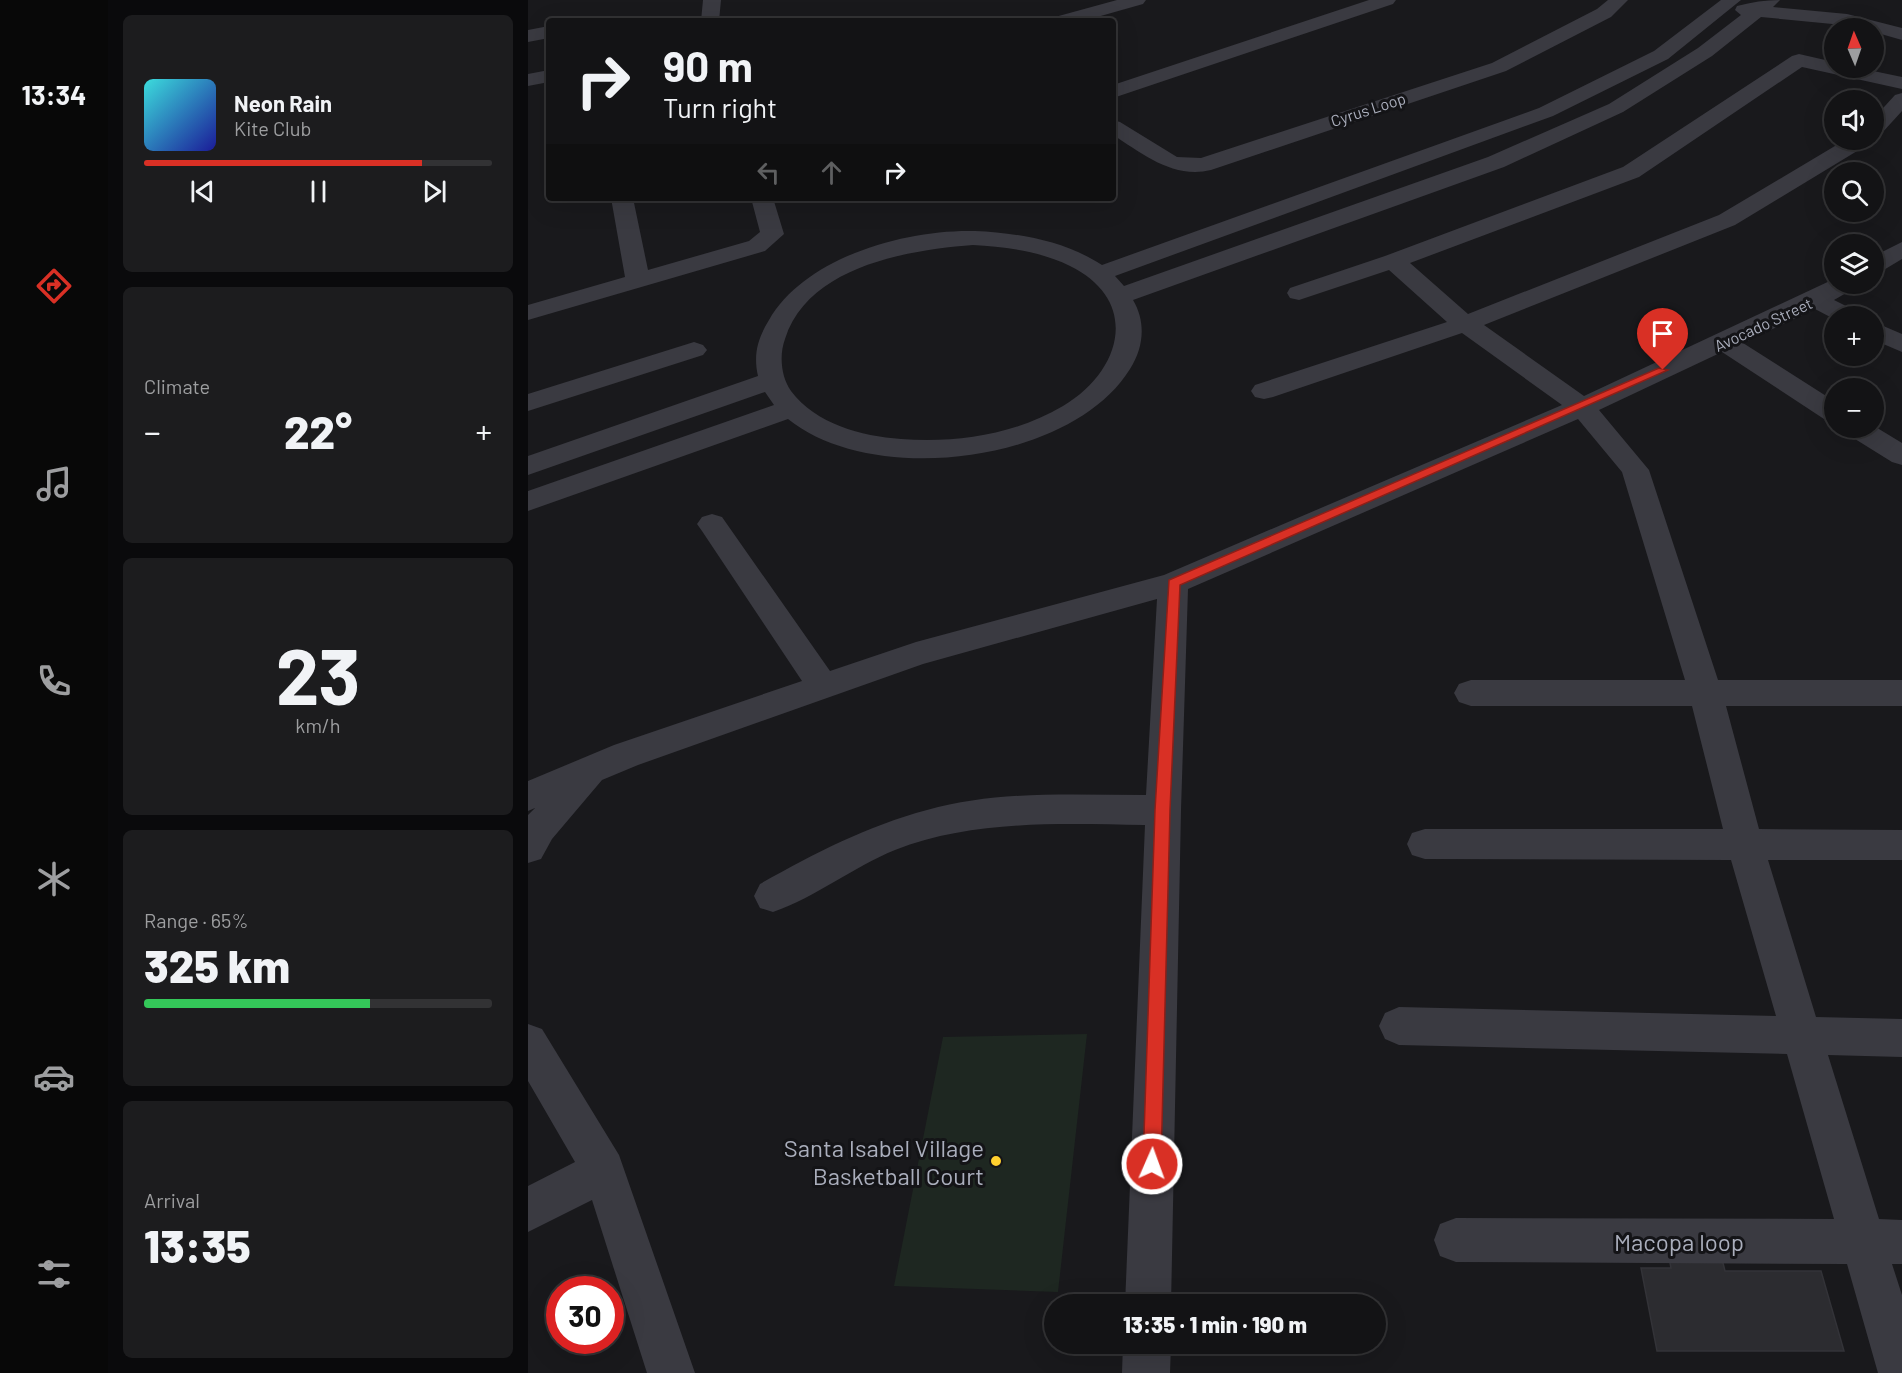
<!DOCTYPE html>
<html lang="en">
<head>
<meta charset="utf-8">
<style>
	:root { --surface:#131315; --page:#1c1c1e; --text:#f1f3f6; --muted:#9d9ea0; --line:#323234; --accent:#d93025 }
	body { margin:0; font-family:Barlow,sans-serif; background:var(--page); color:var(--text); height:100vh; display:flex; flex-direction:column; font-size:22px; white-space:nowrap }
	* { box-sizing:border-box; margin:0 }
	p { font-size:20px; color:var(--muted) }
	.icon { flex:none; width:33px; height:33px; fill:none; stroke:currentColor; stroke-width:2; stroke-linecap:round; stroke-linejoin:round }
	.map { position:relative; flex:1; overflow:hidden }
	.drawer { display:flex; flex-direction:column; gap:15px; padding:15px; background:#0a0a0c; width:420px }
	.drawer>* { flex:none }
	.banner { position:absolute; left:18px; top:18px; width:570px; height:183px; border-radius:6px; box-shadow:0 6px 24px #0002,0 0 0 2px var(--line); background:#131315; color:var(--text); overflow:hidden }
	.needle { width:39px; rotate:358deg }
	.controls { position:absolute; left:1296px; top:18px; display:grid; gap:12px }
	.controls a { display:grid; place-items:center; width:60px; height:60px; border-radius:50%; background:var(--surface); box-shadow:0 6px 24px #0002,0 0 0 2px var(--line); font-size:30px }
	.speed { position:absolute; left:18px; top:1276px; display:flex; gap:12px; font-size:30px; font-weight:700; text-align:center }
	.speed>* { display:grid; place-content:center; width:78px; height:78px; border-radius:50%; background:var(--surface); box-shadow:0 6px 24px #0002,0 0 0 2px var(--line); line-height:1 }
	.speed .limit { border:9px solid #d22; background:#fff; color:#111 }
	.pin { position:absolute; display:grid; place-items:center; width:51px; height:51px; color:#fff; margin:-62px -26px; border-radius:50% 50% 50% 0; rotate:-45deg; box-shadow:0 0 6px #0007 }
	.pin .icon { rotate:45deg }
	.me { position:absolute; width:66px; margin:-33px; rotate:2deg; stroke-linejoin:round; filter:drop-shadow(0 0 4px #0008) }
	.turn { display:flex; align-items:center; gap:21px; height:126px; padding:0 18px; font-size:27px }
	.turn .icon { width:78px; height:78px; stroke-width:2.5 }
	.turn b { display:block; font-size:42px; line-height:51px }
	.lanes { display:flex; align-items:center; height:57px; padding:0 18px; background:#0003; justify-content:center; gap:30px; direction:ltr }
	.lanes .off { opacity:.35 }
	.big { font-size:45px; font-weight:800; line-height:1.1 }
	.drawer .widget { flex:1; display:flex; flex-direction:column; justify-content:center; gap:9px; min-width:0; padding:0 21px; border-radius:9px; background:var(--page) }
	.drawer .dial { align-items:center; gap:0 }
	.dial b { font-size:78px; line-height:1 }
	.song { display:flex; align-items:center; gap:18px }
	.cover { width:72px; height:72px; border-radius:9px; background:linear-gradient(135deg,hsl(180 70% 55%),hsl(240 70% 35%)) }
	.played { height:6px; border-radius:3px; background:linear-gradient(90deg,var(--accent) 80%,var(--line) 80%) }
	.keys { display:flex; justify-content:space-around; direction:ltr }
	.heat { display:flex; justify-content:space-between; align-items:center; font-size:33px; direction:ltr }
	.charge { height:9px; border-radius:4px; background:linear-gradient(90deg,#34c759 65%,var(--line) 0) }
	.trip { position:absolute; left:516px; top:1294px; width:342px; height:60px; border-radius:30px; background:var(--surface); box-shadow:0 6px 24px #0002,0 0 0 2px var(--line); font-weight:800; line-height:60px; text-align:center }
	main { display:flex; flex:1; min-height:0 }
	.dock { display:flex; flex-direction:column; width:108px; justify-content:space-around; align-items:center; background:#080808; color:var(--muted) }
	.dock .icon { width:42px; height:42px }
	.dock .selected { color:var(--accent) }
	.dock b { font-size:27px; color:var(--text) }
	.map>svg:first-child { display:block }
	.green { fill:#1e2721 }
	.building { fill:#2c2c30; stroke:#333338; stroke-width:1.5 }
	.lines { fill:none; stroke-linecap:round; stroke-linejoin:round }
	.street { fill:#3a3a41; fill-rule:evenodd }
	.route { fill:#d93025; stroke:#8d1f18; stroke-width:1.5 }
	.poi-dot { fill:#ffd02e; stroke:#141417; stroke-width:2 }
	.labels { text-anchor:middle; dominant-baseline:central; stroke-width:6; stroke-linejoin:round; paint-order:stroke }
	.far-street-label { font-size:16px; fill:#aaaebc; stroke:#141417 }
	.near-poi-label { font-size:24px; fill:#aaaebc; stroke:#141417; text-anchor:end }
	.near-street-label { font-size:24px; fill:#aaaebc; stroke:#141417 }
</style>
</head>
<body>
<main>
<nav class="dock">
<b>13:34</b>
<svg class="icon selected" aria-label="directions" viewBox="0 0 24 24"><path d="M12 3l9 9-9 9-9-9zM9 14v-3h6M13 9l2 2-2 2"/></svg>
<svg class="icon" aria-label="music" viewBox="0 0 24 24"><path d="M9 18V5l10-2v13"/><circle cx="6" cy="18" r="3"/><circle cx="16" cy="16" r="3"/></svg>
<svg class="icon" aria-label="phone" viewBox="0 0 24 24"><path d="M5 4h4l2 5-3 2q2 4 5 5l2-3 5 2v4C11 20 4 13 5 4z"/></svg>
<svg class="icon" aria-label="climate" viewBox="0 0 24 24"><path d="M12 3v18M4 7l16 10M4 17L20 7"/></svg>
<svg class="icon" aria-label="car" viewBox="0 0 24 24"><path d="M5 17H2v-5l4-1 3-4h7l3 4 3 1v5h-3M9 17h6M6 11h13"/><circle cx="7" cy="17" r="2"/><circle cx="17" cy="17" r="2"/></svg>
<svg class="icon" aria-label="filters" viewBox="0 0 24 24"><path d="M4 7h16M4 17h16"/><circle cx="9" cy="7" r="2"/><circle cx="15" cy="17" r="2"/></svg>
</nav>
<section class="drawer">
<div class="widget">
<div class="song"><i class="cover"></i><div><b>Neon Rain</b><p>Kite Club</p></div></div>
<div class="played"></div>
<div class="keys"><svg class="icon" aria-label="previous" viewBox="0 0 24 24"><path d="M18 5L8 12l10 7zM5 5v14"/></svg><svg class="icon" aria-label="pause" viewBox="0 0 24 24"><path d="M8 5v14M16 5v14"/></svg><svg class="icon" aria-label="next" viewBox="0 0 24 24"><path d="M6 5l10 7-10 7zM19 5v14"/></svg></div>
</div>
<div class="widget"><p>Climate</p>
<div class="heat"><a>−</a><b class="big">22°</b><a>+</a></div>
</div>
<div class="widget dial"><b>23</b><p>km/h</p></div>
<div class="widget"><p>Range · 65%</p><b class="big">325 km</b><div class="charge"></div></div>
<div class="widget"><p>Arrival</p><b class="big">13:35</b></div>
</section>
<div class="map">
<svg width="1374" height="1373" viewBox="0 0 1374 1373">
	<rect width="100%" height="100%" fill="#19191c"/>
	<path class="green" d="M559,1034L530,1292L366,1286L415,1037Z"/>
	<path class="building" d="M1192,1251L1197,1271H1293L1316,1351H1129L1113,1268H1143L1140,1252Z"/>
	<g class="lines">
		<path class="street" d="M175,0H193L191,21H173Z
			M589,0H618L615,4L555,21H525L527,17Z
			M841,0H868L865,4L585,98V85Z
			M1080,0H1100L1083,17L978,71L683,170C645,179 615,154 585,135V120L592,122L649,157L673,158L964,63L1069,9Z
			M1193,0H1213L1140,59L1025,116L587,276L596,286L960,157L1081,104L1170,48L1213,15L1207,10L1209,6C1224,2 1237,0 1252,0L1245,7L1319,14L1374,28V40L1346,32V28L1233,17L1184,56L1095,112L976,167L605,300C618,322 616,347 602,369C544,463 345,488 260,419L0,511V491L246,405L237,392L0,475V456L230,376C225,354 230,338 241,320C277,257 378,229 447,231C491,233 537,241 574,265L1011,108L1126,51ZM445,245C478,247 512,251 542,266C613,301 594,371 535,406C486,435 428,443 373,439C333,436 288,424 263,391C253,377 251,355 257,339C280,266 380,250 445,245Z
			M21,26V38L0,42V30Z
			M1271,54L1306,62V68H1331L1374,77V89L1274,67L1111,177L882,263L940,314L1191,215L1317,140H1342L1339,145L1207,225L956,325L1056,396L1306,279V284H1328L1325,289L1306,300L1328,311L1331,316H1306V319L1287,309L1215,343L1306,401V421L1296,419L1194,352L1071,410L1121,470L1190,680H1374V706H1198L1231,829L1374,830V860H1240L1288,1017L1374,1019V1057L1300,1055L1351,1219L1374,1220V1264H1364L1374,1295V1373H1350L1319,1264L928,1262L912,1256L906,1240L912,1224L928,1218L1306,1219L1259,1054L871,1045L857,1039L851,1026L857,1013L871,1007L1248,1016L1203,860L897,859L884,855L879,844L884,833L897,829H1195L1164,706H943L931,702L926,693L931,684L943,680H1157L1094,472L1050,419L660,589L653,810L643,1305H597L617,825C534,824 446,819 367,850C325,867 288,897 245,912L232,908L226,896L232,884C285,854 339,826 399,810C470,790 545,795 618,795L629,599L395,664L110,765L74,780L24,839L13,859L0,863V815L7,808L0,811V781L86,745L274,681L174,531L169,524L174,517L184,514L194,517L302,671L388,642L636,575L1034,405L934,333L745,397L736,399L727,397L723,391L727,385L919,322L861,270L771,300L762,298L759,293L762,288L857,256L1095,167L1264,56Z
			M21,70V82L0,86V74Z
			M1374,93V111L1353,134L1346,136V118L1367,95Z
			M83,198H105L120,270L221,241L232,232L223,198H245L256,234L237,251L0,320V305L97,277Z
			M1374,242V259L1354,271L1346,273V256Z
			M1346,322L1374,334V352L1346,340Z
			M166,342L175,345L179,350L175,355L0,411V394Z
			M1346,426L1374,443V465L1364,462L1319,434L1315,428Z
			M0,1024L14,1029L91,1155L167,1373H119L64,1200L0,1232V1186L47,1162L0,1081Z
			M595,1344H643L642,1373H594Z"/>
	</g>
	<path class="route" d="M1131,368L1140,370L652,585L642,810L633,1164L630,1170L624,1173L618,1170L615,1164L627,810L641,580Z"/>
	<circle class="poi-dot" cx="468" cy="1161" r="6"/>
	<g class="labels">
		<g class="far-street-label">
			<text transform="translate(840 109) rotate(-18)">Cyrus Loop</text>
			<text transform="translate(1235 324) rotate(-25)">Avocado Street</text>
		</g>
		<g class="near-poi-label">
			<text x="456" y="1147">Santa Isabel Village<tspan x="456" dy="28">Basketball Court</tspan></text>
		</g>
		<g class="near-street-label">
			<text x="1151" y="1241">Macopa loop</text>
		</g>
	</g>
</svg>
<div class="controls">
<a><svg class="needle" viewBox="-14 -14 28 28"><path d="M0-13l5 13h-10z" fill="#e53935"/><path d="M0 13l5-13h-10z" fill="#9d9ea0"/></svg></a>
<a><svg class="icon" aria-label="sound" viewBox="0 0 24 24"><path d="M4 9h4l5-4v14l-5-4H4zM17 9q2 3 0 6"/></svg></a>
<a><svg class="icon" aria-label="search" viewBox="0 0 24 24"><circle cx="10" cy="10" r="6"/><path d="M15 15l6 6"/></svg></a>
<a><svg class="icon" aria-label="layers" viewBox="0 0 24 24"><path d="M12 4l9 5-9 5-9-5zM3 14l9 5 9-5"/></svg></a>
<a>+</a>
<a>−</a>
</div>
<div class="speed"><div class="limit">30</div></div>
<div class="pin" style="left:1135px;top:370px;background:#d93025"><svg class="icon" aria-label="arrive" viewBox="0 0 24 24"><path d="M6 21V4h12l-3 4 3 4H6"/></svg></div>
<svg class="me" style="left:624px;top:1164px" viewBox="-20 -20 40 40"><circle r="17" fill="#d93025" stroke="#fff" stroke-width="3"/><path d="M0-11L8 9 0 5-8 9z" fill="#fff"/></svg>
<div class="trip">13:35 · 1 min · 190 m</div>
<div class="banner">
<div class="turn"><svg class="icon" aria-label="right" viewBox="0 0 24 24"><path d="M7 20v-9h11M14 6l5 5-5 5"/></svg><div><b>90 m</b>Turn right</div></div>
<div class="lanes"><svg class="icon off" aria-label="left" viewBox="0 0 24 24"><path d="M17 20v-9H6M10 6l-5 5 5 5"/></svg><svg class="icon off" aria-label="ahead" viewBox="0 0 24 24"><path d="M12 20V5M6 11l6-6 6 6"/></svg><svg class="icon" aria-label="right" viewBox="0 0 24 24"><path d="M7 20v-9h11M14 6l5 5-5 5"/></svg></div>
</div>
</div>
</main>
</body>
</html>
